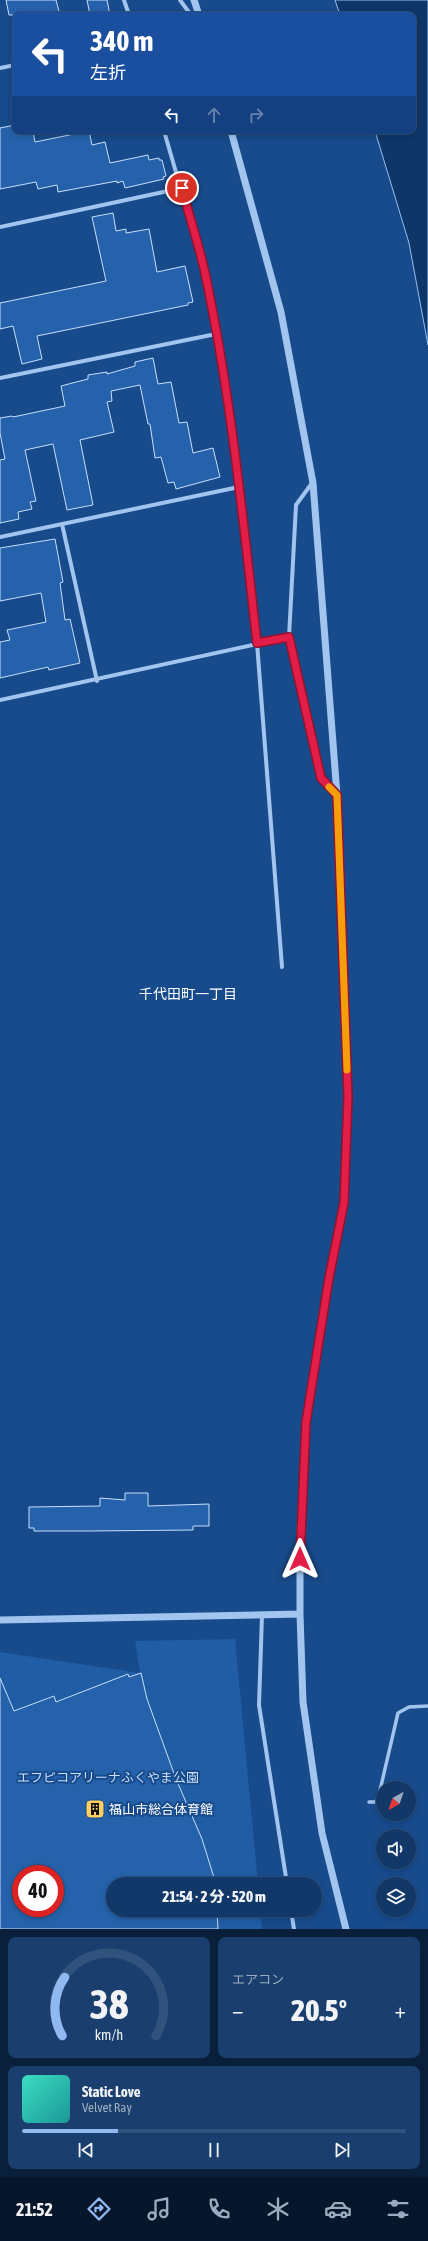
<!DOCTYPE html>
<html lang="ja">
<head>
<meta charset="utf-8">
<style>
	:root { --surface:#113869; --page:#1a3f6f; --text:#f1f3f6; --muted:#9cacc0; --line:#30527d; --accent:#90b9f0 }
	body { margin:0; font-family:"Asap Condensed","Noto Sans JP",sans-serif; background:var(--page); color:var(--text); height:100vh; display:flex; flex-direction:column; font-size:15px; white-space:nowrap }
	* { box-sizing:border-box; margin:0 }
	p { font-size:13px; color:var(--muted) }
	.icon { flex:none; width:22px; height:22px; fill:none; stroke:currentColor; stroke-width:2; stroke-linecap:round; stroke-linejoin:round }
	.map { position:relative; height:1929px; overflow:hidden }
	.side { display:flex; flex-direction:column; gap:8px; padding:8px; background:#091f3a; flex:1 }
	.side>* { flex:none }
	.guide { position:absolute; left:12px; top:12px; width:404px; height:122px; border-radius:8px; box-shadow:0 2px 6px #0003,0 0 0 1px var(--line); background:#1a4fa0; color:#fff; overflow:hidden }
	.needle { width:26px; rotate:220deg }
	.tools { position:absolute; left:376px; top:1781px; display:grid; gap:8px }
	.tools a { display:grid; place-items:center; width:40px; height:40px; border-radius:50%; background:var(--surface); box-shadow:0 2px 6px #0003,0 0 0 1px var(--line); font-size:20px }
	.speed { position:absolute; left:12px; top:1865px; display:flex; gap:8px; font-size:20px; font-weight:700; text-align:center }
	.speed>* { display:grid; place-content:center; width:52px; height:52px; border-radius:50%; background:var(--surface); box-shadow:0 2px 6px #0003,0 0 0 1px var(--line); line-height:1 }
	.speed .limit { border:6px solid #d22; background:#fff; color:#111 }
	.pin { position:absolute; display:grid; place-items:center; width:34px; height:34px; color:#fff; margin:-17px; border:2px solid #fff; border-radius:50%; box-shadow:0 1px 4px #0007 }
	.me { position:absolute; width:44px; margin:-22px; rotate:0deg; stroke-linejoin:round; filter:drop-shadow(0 0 3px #0008) }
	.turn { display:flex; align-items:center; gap:14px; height:84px; padding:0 12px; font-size:18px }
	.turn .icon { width:52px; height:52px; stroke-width:2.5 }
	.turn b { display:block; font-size:28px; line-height:34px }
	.lanes { display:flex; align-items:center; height:38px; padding:0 12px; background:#0003; justify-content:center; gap:20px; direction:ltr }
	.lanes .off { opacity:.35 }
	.big { font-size:30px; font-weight:800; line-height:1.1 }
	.side .widget { flex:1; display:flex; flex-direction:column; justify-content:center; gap:6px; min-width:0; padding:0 14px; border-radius:8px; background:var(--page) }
	.side .dial { align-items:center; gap:0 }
	.dial svg { height:104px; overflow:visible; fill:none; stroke:var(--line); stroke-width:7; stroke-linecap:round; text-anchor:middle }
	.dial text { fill:var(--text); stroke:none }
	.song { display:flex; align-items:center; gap:12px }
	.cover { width:48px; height:48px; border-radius:6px; background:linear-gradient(135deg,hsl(170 70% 55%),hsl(180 70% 35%)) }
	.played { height:4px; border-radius:2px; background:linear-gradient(90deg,var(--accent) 25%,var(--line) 25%) }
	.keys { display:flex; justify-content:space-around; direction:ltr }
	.heat { display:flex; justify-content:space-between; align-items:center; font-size:22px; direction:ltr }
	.side .tiles { flex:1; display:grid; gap:8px; grid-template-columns:1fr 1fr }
	.widget:last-child { grid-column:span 2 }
	.trip { position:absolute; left:106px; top:1877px; width:216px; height:40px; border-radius:20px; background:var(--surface); box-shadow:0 2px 6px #0003,0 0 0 1px var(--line); font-weight:800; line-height:40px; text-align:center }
	.tabs { display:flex; height:64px; justify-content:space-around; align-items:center; background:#07162a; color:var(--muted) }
	.tabs .icon { width:28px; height:28px }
	.tabs .selected { color:var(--accent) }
	.tabs b { font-size:18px; color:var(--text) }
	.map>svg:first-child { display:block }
	.green { fill:#205da5; fill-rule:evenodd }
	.water { fill:#0f3669; stroke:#94c0f1 }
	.building { fill:#2562ab; stroke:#c7dffb; fill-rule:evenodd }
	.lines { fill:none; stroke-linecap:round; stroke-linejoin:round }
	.pedestrian { stroke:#a1c5ef; stroke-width:3.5 }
	.minor { stroke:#a1c5ef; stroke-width:4 }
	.tertiary { stroke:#a1c5ef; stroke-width:7 }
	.route-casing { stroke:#92132f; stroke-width:10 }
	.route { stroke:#e11d48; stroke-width:7 }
	.slow { stroke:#f59e0b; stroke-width:7 }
	.labels { text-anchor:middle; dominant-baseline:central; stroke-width:4; stroke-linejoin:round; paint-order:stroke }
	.park-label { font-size:13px; fill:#c7dffb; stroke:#174b8c }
	.poi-label { font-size:13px; fill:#fff; stroke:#174b8c; text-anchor:start }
	.neighbourhood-label { font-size:14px; fill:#fff; stroke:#174b8c }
</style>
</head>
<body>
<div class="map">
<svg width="428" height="1929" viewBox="0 0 428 1929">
	<rect width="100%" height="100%" fill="#174b8c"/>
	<path class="green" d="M235,1639L258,1884H113V1910H260L262,1929H0V1652L140,1673L135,1641ZM21,1874H55V1908H21Z"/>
	<path class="water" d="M335,0H428V345L409,243L375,131H413V15H340Z"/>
	<path class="building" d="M6,0H56L60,15H9Z
		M87,0H107L110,15H90Z
		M15,125V131H33L35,142L89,131L92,145L105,142L110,163L148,155L149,160L159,158V160H162L166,176L163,177L164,179L125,188L123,181L117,183V181L58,192L57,185L38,189L36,182L0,189V128Z
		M113,213L116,231L126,229V233L149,229L157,272L185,266L193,302L188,303V305L37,336L42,359L22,364L13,326L0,329V303L106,281L92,217Z
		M153,358L158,384L171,382L179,423L187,422L193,453L213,448L220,477L176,489L174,482L168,483L161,457L155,458L150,424H148L140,385L111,391L112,401L107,402L114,432L80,440L93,505L67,510L53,444L25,450L36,501L30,502L32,509L18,512L19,519L0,523V460L5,459L0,433V418L12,416L13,417L65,406L61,386L88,379V375L107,372V374L135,366V362Z
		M55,539L63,582L60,583L65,620L70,619L80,663L49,670L48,667L0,678V642L10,640L7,630L46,622L41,593L0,601V548Z
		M125,1493H148V1506L209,1504V1526H193V1530L87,1531H34V1528H29V1507L100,1506V1498L125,1500Z
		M141,1673L147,1699L176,1779L202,1839L216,1884H113V1910H217L218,1929H0V1678L14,1711L54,1696L56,1702L128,1674L129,1677ZM21,1874H55V1908H21Z"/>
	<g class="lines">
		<path class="pedestrian" d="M369,1802H375L378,1799L398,1713L409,1707L428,1706"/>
		<path class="minor" d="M124,0L129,15
			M180,0L191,15
			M0,68L15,65
			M164,131L205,272L239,487L257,643L282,967
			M0,227L182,188
			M0,378L216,334
			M62,524L97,681
			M0,537L239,487
			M289,637L321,778L337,795
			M0,700L289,637L296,505L312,483
			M262,1615L259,1705L287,1884
			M291,1910L294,1929"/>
		<path class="tertiary" d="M194,0L199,15
			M231,131L281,312L313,483L337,795L348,1097L344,1203L329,1278L306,1422L300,1532V1614L303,1702L322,1833L346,1929
			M0,1620L300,1614"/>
	</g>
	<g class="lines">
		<g class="route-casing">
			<path id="route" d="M182,188C189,216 199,245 205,273C231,395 243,520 257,643L289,637L321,778L337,795L348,1097L344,1203L329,1278L306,1422L300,1559"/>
		</g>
		<use href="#route" class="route"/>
		<path class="slow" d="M329,787L337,795L347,1070"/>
	</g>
	<defs>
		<g id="building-square" transform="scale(1)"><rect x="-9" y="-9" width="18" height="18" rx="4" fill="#ffcf5f" stroke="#174b8c"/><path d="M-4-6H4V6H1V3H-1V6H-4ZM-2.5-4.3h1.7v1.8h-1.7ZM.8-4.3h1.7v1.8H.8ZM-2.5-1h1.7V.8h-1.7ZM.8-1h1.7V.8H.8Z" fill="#111"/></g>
	</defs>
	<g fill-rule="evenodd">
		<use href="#building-square" x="95" y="1809"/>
	</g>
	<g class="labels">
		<g class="park-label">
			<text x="108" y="1777">エフピコアリーナふくやま公園</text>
		</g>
		<g class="poi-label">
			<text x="109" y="1809">福山市総合体育館</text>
		</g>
		<g class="neighbourhood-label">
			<text x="188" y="994">千代田町一丁目</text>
		</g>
	</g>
</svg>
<div class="tools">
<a><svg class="needle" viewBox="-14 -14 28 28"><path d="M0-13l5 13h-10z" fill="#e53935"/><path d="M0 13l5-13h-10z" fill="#9cacc0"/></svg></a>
<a><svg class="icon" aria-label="sound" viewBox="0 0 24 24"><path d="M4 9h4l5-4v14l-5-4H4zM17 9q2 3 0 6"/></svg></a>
<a><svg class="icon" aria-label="layers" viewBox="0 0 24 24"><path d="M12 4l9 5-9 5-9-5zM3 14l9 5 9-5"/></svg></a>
</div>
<div class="speed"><div class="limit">40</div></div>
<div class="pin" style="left:182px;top:188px;background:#d93025"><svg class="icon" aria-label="arrive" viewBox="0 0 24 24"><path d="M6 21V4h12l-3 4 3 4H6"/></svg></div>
<svg class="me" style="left:300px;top:1559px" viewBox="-20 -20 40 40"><path d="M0-17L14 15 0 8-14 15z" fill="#e11d48" stroke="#fff" stroke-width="4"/></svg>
<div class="trip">21:54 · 2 分 · 520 m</div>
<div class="guide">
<div class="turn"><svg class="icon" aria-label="left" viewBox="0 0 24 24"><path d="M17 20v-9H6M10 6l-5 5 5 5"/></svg><div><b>340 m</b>左折</div></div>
<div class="lanes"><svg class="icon" aria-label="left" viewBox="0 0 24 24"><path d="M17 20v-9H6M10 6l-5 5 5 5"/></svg><svg class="icon off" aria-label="ahead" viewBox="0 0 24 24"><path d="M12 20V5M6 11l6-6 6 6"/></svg><svg class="icon off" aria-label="right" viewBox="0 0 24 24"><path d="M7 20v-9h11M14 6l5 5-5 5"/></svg></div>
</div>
</div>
<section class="side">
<div class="tiles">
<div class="widget dial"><svg viewBox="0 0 100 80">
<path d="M14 69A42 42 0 1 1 86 69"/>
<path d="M14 69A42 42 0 0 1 16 24" stroke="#90b9f0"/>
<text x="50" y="56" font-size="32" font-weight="700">38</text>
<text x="50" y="72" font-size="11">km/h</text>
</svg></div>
<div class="widget"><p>エアコン</p>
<div class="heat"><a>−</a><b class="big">20.5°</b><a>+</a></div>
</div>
<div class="widget">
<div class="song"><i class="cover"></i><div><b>Static Love</b><p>Velvet Ray</p></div></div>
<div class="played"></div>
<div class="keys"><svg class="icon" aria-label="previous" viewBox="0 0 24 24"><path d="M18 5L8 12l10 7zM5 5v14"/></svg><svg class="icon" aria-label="pause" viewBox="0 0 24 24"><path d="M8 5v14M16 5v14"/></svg><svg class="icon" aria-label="next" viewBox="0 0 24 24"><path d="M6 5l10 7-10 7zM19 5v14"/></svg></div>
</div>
</div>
</section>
<nav class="tabs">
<b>21:52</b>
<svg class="icon selected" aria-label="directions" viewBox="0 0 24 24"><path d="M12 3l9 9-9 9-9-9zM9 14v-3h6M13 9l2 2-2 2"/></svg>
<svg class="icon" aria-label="music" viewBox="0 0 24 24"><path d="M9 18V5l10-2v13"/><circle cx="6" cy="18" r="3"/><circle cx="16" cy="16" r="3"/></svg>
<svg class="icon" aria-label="phone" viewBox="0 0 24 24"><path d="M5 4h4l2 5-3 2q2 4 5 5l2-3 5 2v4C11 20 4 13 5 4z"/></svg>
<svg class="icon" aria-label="climate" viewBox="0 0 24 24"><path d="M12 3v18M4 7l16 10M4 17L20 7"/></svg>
<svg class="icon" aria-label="car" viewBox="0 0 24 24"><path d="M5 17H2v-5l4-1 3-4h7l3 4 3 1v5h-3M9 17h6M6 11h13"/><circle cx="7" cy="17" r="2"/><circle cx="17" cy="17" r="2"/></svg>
<svg class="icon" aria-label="filters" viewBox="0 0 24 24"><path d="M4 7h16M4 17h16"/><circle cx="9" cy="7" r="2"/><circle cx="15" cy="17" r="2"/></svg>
</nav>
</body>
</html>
